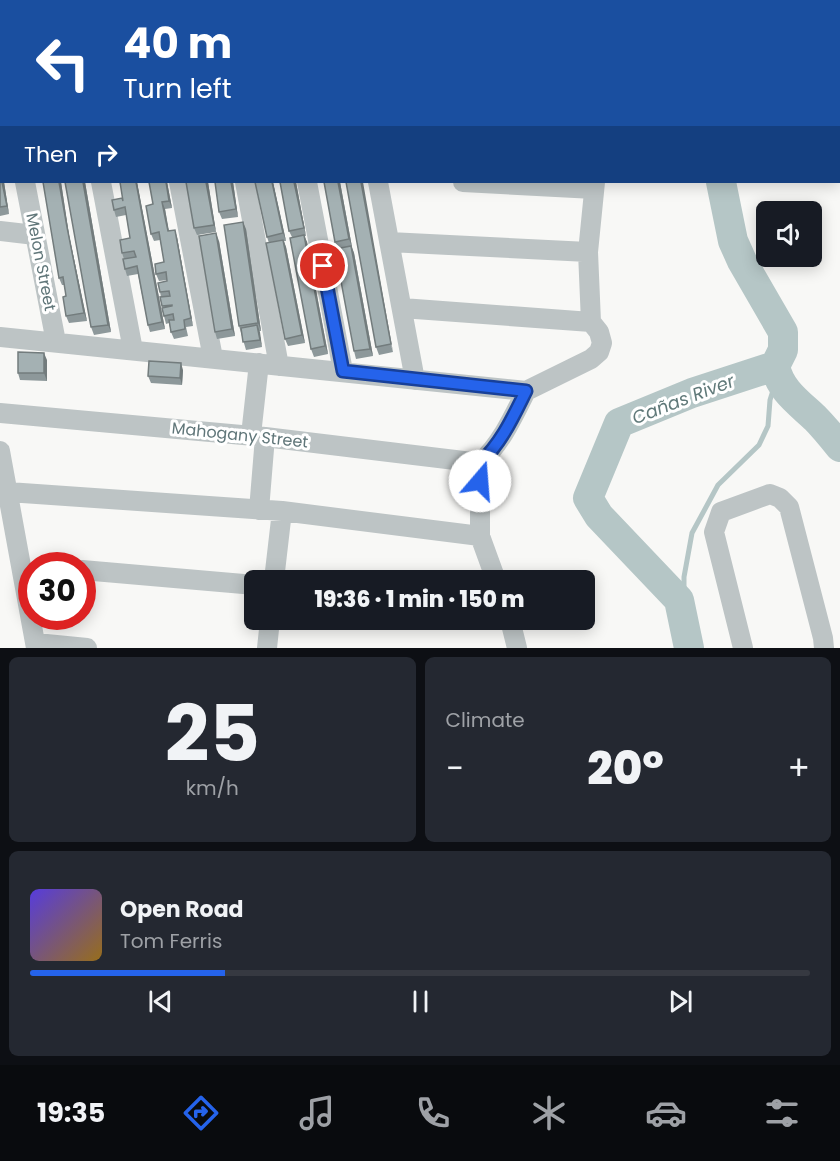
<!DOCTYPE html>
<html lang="en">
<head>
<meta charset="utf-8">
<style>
	:root { --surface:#171b24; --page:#242831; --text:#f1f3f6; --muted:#9ea1a6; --line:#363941; --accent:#2563eb }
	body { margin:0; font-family:Poppins,sans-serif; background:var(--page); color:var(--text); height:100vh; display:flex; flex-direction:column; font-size:22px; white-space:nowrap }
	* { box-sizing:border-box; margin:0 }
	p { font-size:20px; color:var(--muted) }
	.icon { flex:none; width:33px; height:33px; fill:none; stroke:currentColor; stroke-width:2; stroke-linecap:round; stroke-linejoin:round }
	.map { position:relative; height:648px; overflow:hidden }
	.side { display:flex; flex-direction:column; gap:9px; padding:9px; background:#0d0f14; flex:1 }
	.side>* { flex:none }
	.top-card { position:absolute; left:0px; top:0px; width:840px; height:183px; box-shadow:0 3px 15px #0003; background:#1a4fa0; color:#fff; overflow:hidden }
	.controls { position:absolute; left:756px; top:201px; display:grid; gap:12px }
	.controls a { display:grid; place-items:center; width:66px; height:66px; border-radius:9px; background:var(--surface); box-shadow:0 3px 15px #0003; font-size:30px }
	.speed { position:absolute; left:18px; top:552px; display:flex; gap:12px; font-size:30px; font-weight:700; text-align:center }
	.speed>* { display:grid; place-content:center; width:78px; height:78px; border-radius:50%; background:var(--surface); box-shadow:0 3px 15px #0003; line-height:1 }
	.speed .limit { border:9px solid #d22; background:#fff; color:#111 }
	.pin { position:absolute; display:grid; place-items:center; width:51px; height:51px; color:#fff; margin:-26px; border:3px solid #fff; border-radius:50%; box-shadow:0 2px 6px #0007 }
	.me { position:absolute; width:66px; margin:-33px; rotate:18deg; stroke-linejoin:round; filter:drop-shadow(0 0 4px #0008) }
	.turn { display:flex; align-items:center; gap:21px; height:126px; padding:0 24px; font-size:27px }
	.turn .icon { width:78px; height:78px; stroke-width:2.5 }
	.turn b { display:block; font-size:42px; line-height:51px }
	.then { display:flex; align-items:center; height:57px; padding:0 24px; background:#0003; gap:12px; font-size:22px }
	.big { font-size:45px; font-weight:800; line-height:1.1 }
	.side .widget { flex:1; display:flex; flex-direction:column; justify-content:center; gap:9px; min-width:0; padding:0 21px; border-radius:9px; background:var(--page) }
	.side .dial { align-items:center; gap:0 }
	.dial b { font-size:78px; line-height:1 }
	.song { display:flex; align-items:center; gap:18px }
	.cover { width:72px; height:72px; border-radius:9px; background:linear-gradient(135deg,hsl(250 70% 55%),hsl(40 70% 35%)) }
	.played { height:6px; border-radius:3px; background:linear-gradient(90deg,var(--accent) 25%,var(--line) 25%) }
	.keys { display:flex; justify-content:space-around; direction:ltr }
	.heat { display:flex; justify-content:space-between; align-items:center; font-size:33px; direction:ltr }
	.side .tiles { flex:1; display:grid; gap:9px; grid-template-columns:1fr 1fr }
	.widget:last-child { grid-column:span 2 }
	.trip { position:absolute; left:244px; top:570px; width:351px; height:60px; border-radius:9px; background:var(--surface); box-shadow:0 3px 15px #0003; font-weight:800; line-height:60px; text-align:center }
	.dock { display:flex; height:96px; justify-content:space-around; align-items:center; background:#090b0e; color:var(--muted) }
	.dock .icon { width:42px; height:42px }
	.dock .active { color:var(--accent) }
	.dock b { font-size:27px; color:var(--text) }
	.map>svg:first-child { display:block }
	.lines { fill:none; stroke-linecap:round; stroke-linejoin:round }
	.stream { stroke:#b5c6c6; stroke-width:5 }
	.river { stroke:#b5c6c6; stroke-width:30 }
	.minor { stroke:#bdc4c5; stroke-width:20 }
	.wall { fill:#8d989a }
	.shaded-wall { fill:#737c7d }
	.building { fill:#a4b1b3; stroke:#737c7d; stroke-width:1.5 }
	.route-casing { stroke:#184099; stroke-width:15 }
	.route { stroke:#2563eb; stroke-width:10 }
	.labels { text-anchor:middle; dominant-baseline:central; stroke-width:6; stroke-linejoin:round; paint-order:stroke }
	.street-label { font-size:16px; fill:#607679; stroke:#fff }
	.water-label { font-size:18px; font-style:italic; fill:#607979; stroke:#fff }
</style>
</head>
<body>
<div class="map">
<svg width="840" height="648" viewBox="0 0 840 648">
	<rect width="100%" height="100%" fill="#f8f8f6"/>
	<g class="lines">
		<path class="stream" d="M684,625V577L692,533L718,485L759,445L768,426L770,400L777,378"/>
		<path class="river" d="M709,2L710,0
			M775,366C780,390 798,402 815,418C824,427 832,437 840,447
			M689,648L679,600L599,516L588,498L619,423L692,393L775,366L783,350V332L742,261L733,241L721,182"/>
		<path class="minor" d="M67,0V2
			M144,0V2
			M211,0V2
			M273,0V2
			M344,0V2
			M641,2L642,0
			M0,46L2,54
			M25,182L56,342
			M101,182L133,350
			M179,182L213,358
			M245,182L279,366
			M307,182L343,371
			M378,182L415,380
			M463,182L594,189
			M0,231L35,235
			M389,242L588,252
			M402,308L591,322
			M0,337L526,391L591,359L599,352L602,343L599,332L591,322L588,252L595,182
			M0,413L265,437L480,463
			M251,435L259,363
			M0,451L36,648
			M8,492L282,511L480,536
			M259,510L265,437
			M82,570L255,585
			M274,580L282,511
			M496,580L480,536V463C502,442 513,417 526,391
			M510,620L517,648
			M36,643L87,648
			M267,648L270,620
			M743,648L714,532L721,512L770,494L780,498L789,507L823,638L824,648"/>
	</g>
	<path class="wall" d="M0,160L2,169V182H4L9,214L0,216Z
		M43,182H61L69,235L87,321L69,323L66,316V296L64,285H62L59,278Z
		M65,182H85L111,332L94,335L91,327Z
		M120,182H137L165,329L150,332L148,325L138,274L127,276L125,269L124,259L122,253L130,238L126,215L116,217L114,210L123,201Z
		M167,182L172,208L165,209L169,231L177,237L193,326L186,327L188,336L174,339L171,332L169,323L166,324L164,316L160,297H161L160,292L167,281V280L159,281L156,274L164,262L160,240L154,241L151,234L153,204Z
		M208,182L216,232L197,235L194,228Z
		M233,182L238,217L222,219L219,212Z
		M273,182L286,241H284L286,247L305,343L288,346L285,339L269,243L267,237Z
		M280,182H296L306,236H304L307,242L328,354L314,357L311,349L292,237L289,231Z
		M324,182H340L352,247L354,253L373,356L356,359L354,351L338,248L335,242Z
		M346,182L393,352L379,355L376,347Z
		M246,229L261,331H259L262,347L246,350L239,326Z
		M219,241L235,336L217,339L215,332Z
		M47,360V381L20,380L18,373Z
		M183,370L182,385L151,383L148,376Z"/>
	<path class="shaded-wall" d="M2,182H4L9,214L7,206Z
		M59,182H61L69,235L87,321L84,313L67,227Z
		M83,182H85L111,332L108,325Z
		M136,182H137L165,329L162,322Z
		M166,182H167L172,208L169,201Z
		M206,182H208L216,232L214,225Z
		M231,182H233L238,217L236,209Z
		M272,182H273L286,241L283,233Z
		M294,182H296L306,236L304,228Z
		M338,182H340L352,247L349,239Z
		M361,182H363L393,352L391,344Z
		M162,202L165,209L170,239L168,231Z
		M243,222L246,229L261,331L258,323Z
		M175,230L177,237L193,326L191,318Z
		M216,233L219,241L235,336L232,329Z
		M304,235L307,242L328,354L325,346Z
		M283,240L286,247L305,343L302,335Z
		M351,246L354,253L373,356L370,349Z
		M257,325L260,332L262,347L260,340Z
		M44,353L47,360V381L44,373Z
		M181,363L183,370L182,385L180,378Z"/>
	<path class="building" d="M7,0H26V2H8Z
		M33,0H51V2H33Z
		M86,0H102L103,2H86Z
		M109,0H124V2H110Z
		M155,0H170V2H155Z
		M223,0H239V2H223Z
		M245,0H261V2H245Z
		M288,0H304L305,2H288Z
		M311,0H328V2H311Z
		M0,168L2,182L7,206L0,207Z
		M43,182H59L67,227L84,313L66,316L63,297L66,296L63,277L59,278Z
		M65,182H83L108,325L91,327Z
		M120,182H136L162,322L148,325L137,266L125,269L123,259L136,257L134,251L122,253L120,240L130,238L125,207L114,210L112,200L122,198L123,201Z
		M149,182H166L169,201L162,202L165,217L168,231L175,230L191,318L184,320L185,329L171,332L169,320H174L173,314L164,316L162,308L172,306V305L162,306L160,297L170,296L169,291L160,292L158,283L167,281L166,272L156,274L155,264L164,262L159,232L151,234L146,206L153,204Z
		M186,182H206L214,225L194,228Z
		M215,182H231L236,209L219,212Z
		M255,182H272L283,233L267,237Z
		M280,182H294L304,228L289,231Z
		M324,182H338L349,239L335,242Z
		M346,182H361L391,344L376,347Z
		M243,222L258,323L239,326L224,225Z
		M216,233L232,329L215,332L199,236Z
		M304,235L325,346L311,349L290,238Z
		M283,240L302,335L285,339L266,243Z
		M351,246L370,349L354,351L335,249Z
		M257,325L260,340L243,342L241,328Z
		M18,352L44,353V373H18Z
		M149,361L181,363L180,378L148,376Z"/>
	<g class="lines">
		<g class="route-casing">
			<path id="route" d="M323,266L343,371L526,391C513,417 502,442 480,463V481"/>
		</g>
		<use href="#route" class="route"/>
	</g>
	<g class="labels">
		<g class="street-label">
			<text transform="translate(41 262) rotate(79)">Melon Street</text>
			<text transform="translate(240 435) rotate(6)">Mahogany Street</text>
		</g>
		<g class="water-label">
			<text transform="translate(683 399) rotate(-21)">Cañas River</text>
		</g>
	</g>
</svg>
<div class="controls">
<a><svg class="icon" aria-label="sound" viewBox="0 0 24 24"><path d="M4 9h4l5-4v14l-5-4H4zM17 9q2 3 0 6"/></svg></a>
</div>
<div class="speed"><div class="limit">30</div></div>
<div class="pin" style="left:323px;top:266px;background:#d93025"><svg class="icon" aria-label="arrive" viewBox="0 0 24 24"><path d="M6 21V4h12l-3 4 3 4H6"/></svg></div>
<svg class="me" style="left:480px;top:481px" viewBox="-20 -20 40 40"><circle r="19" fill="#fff"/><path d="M0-13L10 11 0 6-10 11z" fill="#2563eb"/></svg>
<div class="trip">19:36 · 1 min · 150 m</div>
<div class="top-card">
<div class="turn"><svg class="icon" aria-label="left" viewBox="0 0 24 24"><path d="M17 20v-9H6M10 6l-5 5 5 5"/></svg><div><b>40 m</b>Turn left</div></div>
<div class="then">Then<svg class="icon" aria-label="right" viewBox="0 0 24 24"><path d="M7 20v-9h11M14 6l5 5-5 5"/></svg></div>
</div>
</div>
<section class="side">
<div class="tiles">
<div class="widget dial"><b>25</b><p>km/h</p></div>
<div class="widget"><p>Climate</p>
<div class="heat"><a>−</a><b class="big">20°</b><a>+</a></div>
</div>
<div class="widget">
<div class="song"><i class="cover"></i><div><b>Open Road</b><p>Tom Ferris</p></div></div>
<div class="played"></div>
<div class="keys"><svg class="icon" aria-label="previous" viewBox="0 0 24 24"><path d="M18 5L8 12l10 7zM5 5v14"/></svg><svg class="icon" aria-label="pause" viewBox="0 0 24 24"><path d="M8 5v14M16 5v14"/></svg><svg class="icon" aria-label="next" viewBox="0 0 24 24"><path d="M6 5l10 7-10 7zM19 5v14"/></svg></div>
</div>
</div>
</section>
<nav class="dock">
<b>19:35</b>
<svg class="icon active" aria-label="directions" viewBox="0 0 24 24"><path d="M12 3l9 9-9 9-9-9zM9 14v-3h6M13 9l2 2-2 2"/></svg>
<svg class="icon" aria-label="music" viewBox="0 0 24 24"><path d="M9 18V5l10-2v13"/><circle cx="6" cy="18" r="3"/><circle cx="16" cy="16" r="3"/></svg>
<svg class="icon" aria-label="phone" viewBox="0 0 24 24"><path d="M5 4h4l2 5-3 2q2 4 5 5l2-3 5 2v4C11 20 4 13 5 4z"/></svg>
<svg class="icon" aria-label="climate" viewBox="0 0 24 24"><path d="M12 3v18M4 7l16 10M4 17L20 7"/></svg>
<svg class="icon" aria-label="car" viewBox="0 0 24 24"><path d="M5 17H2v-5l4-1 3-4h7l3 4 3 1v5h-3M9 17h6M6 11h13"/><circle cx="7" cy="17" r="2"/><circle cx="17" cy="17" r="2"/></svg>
<svg class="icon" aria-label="filters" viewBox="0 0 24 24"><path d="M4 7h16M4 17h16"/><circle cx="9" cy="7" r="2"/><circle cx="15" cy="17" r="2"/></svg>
</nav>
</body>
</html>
